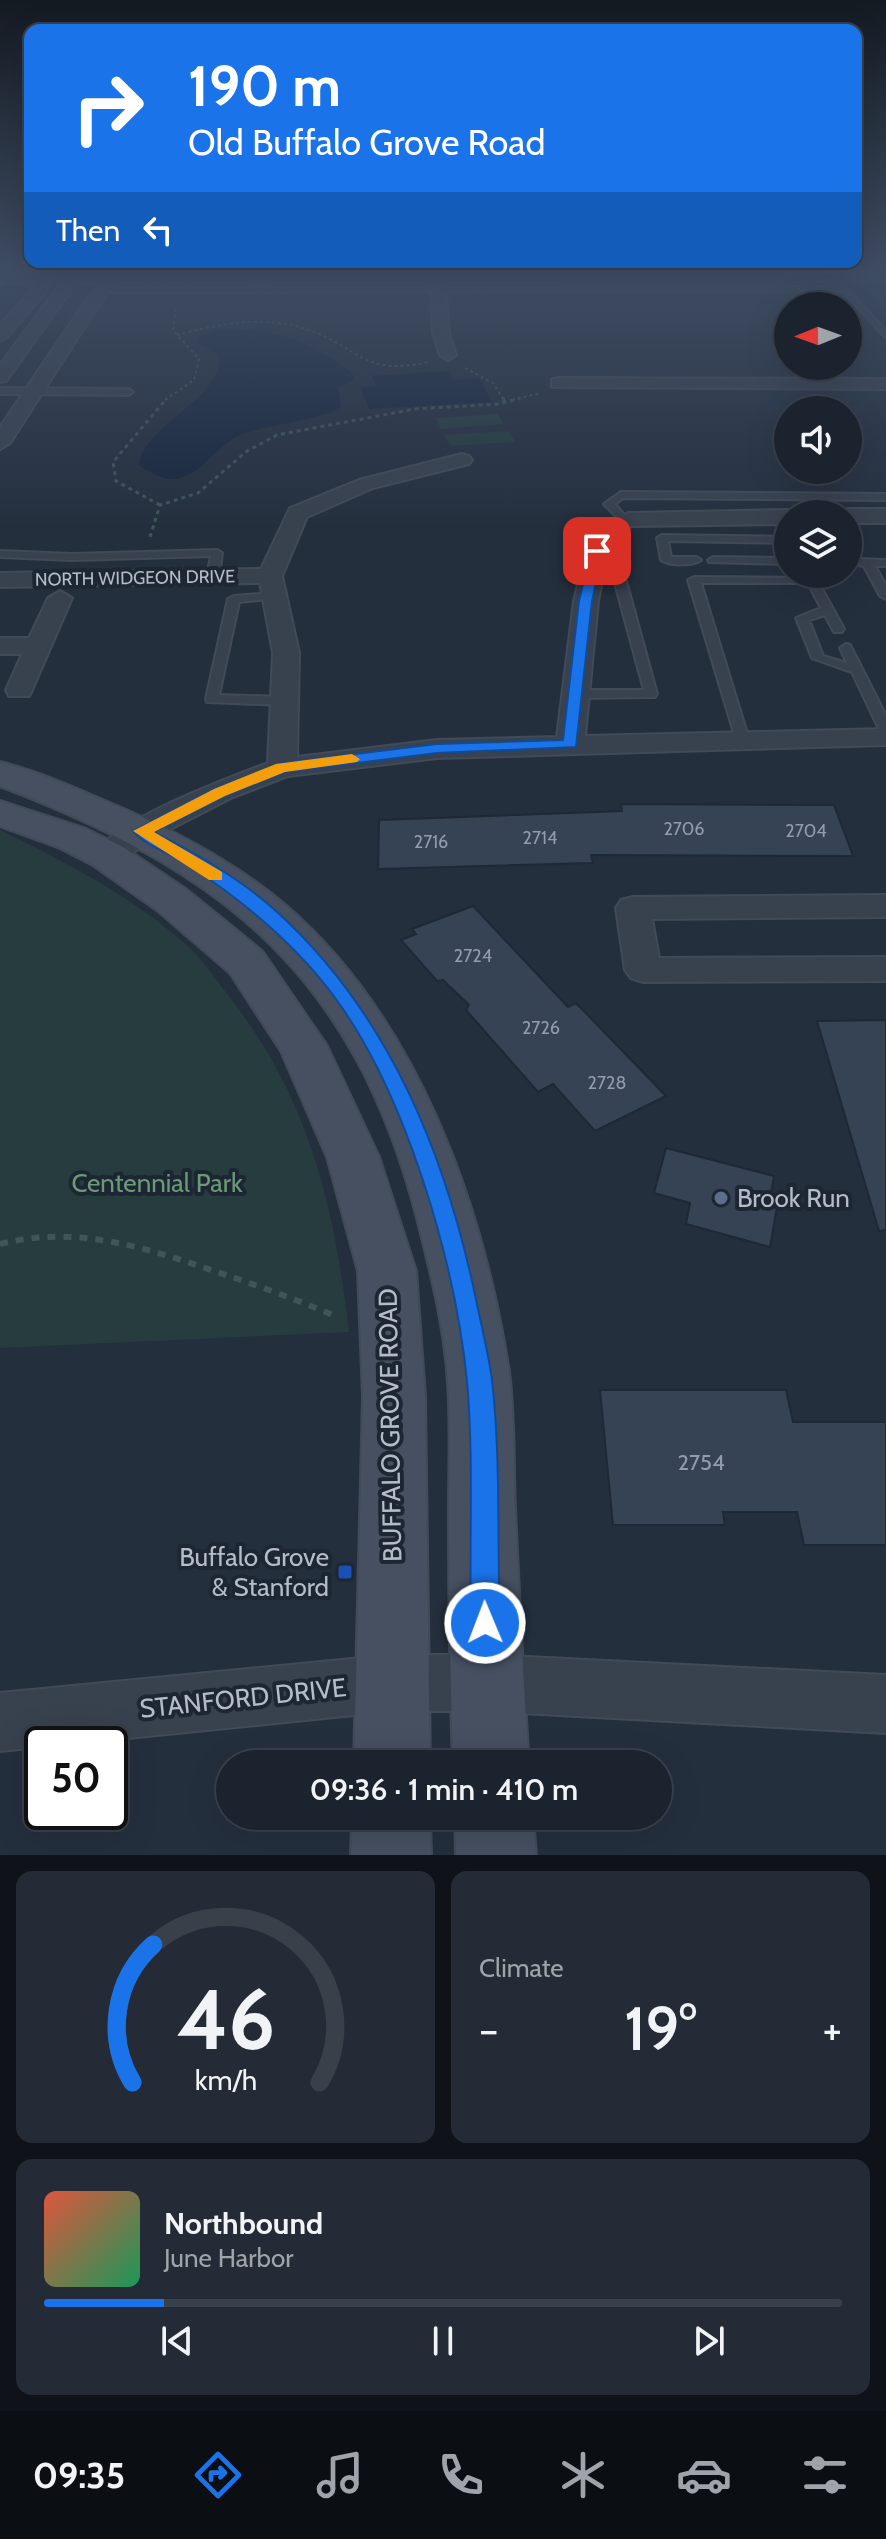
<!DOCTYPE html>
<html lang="en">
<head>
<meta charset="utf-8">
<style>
	:root { --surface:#1b232e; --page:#242b36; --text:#f1f3f6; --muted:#a0a4aa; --line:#39404a; --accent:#1a73e8 }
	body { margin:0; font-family:Cabin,sans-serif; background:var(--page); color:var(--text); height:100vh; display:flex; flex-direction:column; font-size:30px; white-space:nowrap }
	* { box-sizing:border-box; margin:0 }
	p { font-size:26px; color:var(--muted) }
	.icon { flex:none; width:44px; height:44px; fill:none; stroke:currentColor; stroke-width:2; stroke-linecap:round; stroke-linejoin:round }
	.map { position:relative; height:1855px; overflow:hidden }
	.side { display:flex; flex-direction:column; gap:16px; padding:16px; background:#0f1319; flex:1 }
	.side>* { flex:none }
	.hud { position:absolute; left:24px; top:24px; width:838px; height:244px; border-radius:16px; box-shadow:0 8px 32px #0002,0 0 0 2px var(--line); background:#1a73e8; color:#fff; overflow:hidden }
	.needle { width:52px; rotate:269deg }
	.buttons { position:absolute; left:774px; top:292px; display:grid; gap:16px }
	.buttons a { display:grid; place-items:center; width:88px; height:88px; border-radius:50%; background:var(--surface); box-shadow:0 8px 32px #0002,0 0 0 2px var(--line); font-size:40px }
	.speed { position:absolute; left:24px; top:1726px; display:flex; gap:16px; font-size:40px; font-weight:700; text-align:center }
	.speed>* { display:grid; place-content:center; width:104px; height:104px; border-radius:50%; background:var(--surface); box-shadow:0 8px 32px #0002,0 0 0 2px var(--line); line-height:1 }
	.speed .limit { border:4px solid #111; border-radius:12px; background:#fff; color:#111 }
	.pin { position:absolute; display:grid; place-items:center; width:68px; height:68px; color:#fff; margin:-34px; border-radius:16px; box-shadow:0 4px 12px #0006 }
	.me { position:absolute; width:88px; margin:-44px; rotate:359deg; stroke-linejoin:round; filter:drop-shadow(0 0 6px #0008) }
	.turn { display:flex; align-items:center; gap:28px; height:168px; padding:0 32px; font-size:36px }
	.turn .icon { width:104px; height:104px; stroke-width:2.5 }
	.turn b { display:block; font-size:56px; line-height:68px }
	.then { display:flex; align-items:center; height:76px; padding:0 32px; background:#0003; gap:16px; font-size:30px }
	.big { font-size:60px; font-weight:600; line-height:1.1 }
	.side .card { flex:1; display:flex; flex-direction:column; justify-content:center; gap:12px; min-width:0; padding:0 28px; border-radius:16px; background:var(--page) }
	.side .dial { align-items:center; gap:0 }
	.dial svg { height:208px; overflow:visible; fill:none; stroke:var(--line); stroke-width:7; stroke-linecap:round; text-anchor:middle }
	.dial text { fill:var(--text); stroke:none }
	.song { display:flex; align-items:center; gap:24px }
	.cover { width:96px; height:96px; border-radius:12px; background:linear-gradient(135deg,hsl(10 70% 55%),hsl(150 70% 35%)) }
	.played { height:8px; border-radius:4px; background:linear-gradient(90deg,var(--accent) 15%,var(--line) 15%) }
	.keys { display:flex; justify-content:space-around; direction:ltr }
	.heat { display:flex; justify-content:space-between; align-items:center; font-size:44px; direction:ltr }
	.side .tiles { flex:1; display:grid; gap:16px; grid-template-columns:1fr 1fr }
	.card:last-child { grid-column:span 2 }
	.trip { position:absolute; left:216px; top:1750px; width:456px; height:80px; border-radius:40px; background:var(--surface); box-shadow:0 8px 32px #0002,0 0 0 2px var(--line); font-weight:600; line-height:80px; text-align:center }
	.dock { display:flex; height:128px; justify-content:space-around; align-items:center; background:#0b0e12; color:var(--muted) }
	.dock .icon { width:56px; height:56px }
	.dock .active { color:var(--accent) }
	.dock b { font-size:36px; color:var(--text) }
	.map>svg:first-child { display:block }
	.green { fill:#263c3f }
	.water { fill:#17263c }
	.building { fill:#364354; stroke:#1f2835; stroke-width:2 }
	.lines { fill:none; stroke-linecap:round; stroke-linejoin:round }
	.service-casing { stroke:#414a57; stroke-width:4 }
	.minor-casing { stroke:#414a57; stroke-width:4 }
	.secondary-casing { stroke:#414a57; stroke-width:4 }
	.path-far2 { stroke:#3f5557; stroke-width:2; stroke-dasharray:3 3; stroke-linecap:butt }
	.path-far1 { stroke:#3f5557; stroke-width:3; stroke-dasharray:4 4; stroke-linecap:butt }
	.path { stroke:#3f5557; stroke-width:6; stroke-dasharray:8 8; stroke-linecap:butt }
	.service { fill:#38414e; fill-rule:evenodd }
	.minor { fill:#38414e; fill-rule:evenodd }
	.secondary { fill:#465061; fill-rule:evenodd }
	.route { fill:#1a73e8; stroke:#114b97; stroke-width:2 }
	.slow { fill:#f59e0b }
	.service-dot { fill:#5c6f8a; stroke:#1d2633; stroke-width:3 }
	.transit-dot { fill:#1a4fb4; stroke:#1d2633; stroke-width:3 }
	.labels { text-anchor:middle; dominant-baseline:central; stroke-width:8; stroke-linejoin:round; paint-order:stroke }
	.far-street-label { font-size:18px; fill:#b4bcc9; stroke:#1d2633 }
	.number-label { font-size:18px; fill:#929caa }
	.near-number-label { font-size:22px; fill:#929caa }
	.near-park-label { font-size:26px; fill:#6b9a76; stroke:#1d2633 }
	.near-poi-label { font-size:26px; fill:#b4bcc9; stroke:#1d2633; text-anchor:start }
	.near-street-label { font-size:26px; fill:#b4bcc9; stroke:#1d2633 }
</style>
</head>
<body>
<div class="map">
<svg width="886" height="1855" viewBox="0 0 886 1855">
	<rect width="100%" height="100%" fill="#242f3e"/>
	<path class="green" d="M498,414L504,424L441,429L435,418Z
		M509,431L515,442L450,446L444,435Z
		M0,830C67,863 134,897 190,948C204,961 216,980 228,995C309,1098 334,1204 349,1332L0,1348Z"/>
	<path class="water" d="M246,330C294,334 315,346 353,374L354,380L338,387L341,406C329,419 263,425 240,435C215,446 202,476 174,479C162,480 150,472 140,466C137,428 230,395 218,354L197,343V337L216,331Z
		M450,371L453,380L479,378L492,402L369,409L360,387L376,386L372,376Z"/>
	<path class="building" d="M621,804L834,805L853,856L591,855L593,863L378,869L379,820L622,811Z
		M473,906L568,1007L576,1003L666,1096L595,1131L553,1084L538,1092L466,1010L469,1005L443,980L437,981L401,940L416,934L412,929Z
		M886,1020V1230L879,1231L817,1021Z
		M666,1148L774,1176L769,1205L777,1207L770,1247L686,1224L690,1203L654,1193Z
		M600,1390H786L793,1422H886V1545H804L797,1512H723L725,1525H613Z"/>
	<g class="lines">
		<g class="service-casing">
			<path id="service" d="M840,281L886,331V338L843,291L101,292L97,290L101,288L840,287L837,283Z
				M0,388L129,389L133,392L129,395L0,394Z
				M621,492L886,494V500L623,498L615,504L630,522L625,525L604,504Z
				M662,535L788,537V543L668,541L671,557H696L701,560C692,566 670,566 661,560L657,538Z
				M848,540L855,541L856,543L848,546Z
				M217,550L222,553L219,577L213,580L207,577L211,556L72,560L0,557V551L72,554Z
				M713,557L788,558V564L709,562L708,560Z
				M855,559L886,560V566H875L886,586V599L880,596L864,566L851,564V560Z
				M593,566L626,581L657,694L655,697L575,698L569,694L575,690H644L615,583L589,571V567Z
				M694,577L816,578L844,629L842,632H834L825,615L809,620L823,656L847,663L840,648L846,644L850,645L886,716V733L879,729L852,672L812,658L796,618L821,608L808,583H701L749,740L742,744L737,743L688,580Z
				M274,593L280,596L278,598L239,602L219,695L284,697L290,701L284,705L207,702L206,699L228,599L234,596Z"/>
		</g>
		<g class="minor-casing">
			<path id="minor" d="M886,273V281L445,282L449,333L456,355L448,360L440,355L433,333L430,282L113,283L10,443L0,449V427L98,283H76L6,381L0,382V365L61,283H49L48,289L6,338L0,340V325L37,283H0V275Z
				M558,378L886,379V389L552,387V379Z
				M462,454L469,456L472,460L469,464L373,488L307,517L282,576L299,653L297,757L437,740L557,737L574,601L590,533L628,513L788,510L797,514H788V524L632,526L611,536L598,601L585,736L886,729V745L437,758L288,776L231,798L153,838L119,863L108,866L97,863L92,856C118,818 224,780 268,763L273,653L260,583L0,587V573L261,569L290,508L359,480Z
				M848,509H886V523H848V514H839Z
				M60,591L72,598L32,690L29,696H9L6,690L22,654H0V638H29L48,598Z
				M886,895V917L652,919L659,958L886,957V981L643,982L631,978L625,970L616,908L621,900L633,897Z
				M393,1655H487L886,1675V1733L487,1711H393L0,1751V1693Z"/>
		</g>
		<g class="secondary-casing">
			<path id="secondary" d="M0,762C36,771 71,786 105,801C168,827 230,859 283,903C416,1016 483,1203 509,1372C515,1417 513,1463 515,1509C519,1594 523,1679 529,1764H453C450,1679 449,1595 449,1510C449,1467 451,1425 448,1383C445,1329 431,1274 418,1222C356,978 228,873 0,786Z
				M0,801L86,829L123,847L187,890L262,951L327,1046L379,1157L416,1271L425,1397L430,1764H354L363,1397L358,1271L327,1157L281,1051L230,973L157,910L93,865L58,847L0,826Z
				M352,1816H430L431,1855H351Z
				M455,1816H533L536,1855H456Z"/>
		</g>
		<path class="path-far2" d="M177,335C218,324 265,315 306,329C360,347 363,377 428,362
			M465,368L493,383L504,400
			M165,400L194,380L199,359L173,330L176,306
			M512,400L540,393"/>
		<path class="path-far1" d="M503,398L505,402
			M160,505L116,481L113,462L167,398
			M150,537L160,505L198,493L247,451L277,435L415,409L499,404L520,398"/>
		<path class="path" d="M0,1244C77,1225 144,1247 217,1272C256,1285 295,1299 333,1315"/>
		<use href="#service" class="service"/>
		<use href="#minor" class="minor"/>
		<use href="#secondary" class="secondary"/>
	</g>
	<linearGradient id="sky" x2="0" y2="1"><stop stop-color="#141a22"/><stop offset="0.51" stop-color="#3f4d63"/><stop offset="1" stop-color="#3f4d63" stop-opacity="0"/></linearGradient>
	<rect width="886" height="527" fill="url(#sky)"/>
	<path class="route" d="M597,548L603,551L592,601L576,747L437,753L285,772L225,796L154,832C196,854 241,879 276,911C391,1015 448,1160 478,1309C483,1332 489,1357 492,1380C501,1458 497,1544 500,1623L496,1633L485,1637L475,1633L471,1623C469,1543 474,1460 467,1381C455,1261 405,1091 333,995C295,944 243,901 190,866C173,854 147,847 133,831L214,789L282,763L437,744L563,740L579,601L591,551Z"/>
	<path class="slow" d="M352,754L360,759L357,762L285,772L225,796L154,832L222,872V880H209L133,831L214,789L276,764Z"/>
	<circle class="service-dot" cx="721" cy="1198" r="8"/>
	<rect class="transit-dot" x="337" y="1564" width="16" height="16" rx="4"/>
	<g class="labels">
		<g class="far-street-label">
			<text transform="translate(135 578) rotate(-1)">NORTH WIDGEON DRIVE</text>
		</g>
		<g class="number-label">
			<text x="684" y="829">2706</text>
			<text x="806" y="831">2704</text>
			<text x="540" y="838">2714</text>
			<text x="431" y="842">2716</text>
			<text x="473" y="956">2724</text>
			<text x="541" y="1028">2726</text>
			<text x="607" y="1083">2728</text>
		</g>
		<g class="near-number-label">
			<text x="701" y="1462">2754</text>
		</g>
		<g class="near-park-label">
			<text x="157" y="1183">Centennial Park</text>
		</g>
		<g class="near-poi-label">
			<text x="737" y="1198">Brook Run</text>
			<text x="329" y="1557" text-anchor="end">Buffalo Grove<tspan x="329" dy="30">&amp; Stanford</tspan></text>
		</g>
		<g class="near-street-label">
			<text transform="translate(390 1425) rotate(-91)">BUFFALO GROVE ROAD</text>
			<text transform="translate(243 1698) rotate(-6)">STANFORD DRIVE</text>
		</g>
	</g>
</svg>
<div class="buttons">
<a><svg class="needle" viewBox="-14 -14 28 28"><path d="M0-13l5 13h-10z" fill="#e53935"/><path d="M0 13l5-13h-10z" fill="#a0a4aa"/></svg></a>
<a><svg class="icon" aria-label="sound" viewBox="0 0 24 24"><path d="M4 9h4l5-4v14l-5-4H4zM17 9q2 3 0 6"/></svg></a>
<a><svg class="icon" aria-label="layers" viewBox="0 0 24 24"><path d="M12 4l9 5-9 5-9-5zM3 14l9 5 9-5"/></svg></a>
</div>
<div class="speed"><div class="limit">50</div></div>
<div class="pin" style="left:597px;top:551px;background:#d93025"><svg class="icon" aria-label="arrive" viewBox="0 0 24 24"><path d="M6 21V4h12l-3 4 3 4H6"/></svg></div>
<svg class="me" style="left:485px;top:1623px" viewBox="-20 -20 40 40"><circle r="17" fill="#1a73e8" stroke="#fff" stroke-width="3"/><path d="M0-11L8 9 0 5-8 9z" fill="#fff"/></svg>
<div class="trip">09:36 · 1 min · 410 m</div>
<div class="hud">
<div class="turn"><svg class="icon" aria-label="right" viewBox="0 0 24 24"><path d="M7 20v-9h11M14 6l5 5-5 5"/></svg><div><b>190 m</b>Old Buffalo Grove Road</div></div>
<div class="then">Then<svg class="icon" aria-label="left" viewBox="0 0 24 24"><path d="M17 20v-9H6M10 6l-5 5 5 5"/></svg></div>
</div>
</div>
<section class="side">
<div class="tiles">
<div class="card dial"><svg viewBox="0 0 100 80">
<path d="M14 69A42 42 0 1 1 86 69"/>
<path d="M14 69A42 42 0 0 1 22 16" stroke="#1a73e8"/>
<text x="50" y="56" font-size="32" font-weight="700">46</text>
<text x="50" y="72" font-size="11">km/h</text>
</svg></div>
<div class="card"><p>Climate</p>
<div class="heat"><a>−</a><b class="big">19°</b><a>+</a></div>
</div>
<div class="card">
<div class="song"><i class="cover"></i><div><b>Northbound</b><p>June Harbor</p></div></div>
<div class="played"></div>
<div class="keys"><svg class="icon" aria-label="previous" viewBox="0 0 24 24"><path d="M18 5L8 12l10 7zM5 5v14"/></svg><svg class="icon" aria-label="pause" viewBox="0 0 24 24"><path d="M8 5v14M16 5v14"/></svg><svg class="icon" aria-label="next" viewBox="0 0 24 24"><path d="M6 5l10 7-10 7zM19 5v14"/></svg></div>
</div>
</div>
</section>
<nav class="dock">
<b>09:35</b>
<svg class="icon active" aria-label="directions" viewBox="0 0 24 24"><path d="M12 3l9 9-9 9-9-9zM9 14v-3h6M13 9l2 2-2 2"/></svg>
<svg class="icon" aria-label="music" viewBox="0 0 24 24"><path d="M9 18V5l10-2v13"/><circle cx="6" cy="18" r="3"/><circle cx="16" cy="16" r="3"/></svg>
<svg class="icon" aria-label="phone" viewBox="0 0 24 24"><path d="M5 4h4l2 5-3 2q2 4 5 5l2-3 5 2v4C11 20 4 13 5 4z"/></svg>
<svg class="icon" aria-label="climate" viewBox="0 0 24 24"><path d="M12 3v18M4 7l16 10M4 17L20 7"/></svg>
<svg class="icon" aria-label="car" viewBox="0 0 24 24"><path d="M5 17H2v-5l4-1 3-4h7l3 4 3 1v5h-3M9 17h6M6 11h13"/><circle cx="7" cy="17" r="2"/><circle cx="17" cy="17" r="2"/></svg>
<svg class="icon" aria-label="filters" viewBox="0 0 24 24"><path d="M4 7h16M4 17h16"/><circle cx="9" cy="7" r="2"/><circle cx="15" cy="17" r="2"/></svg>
</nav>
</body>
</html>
